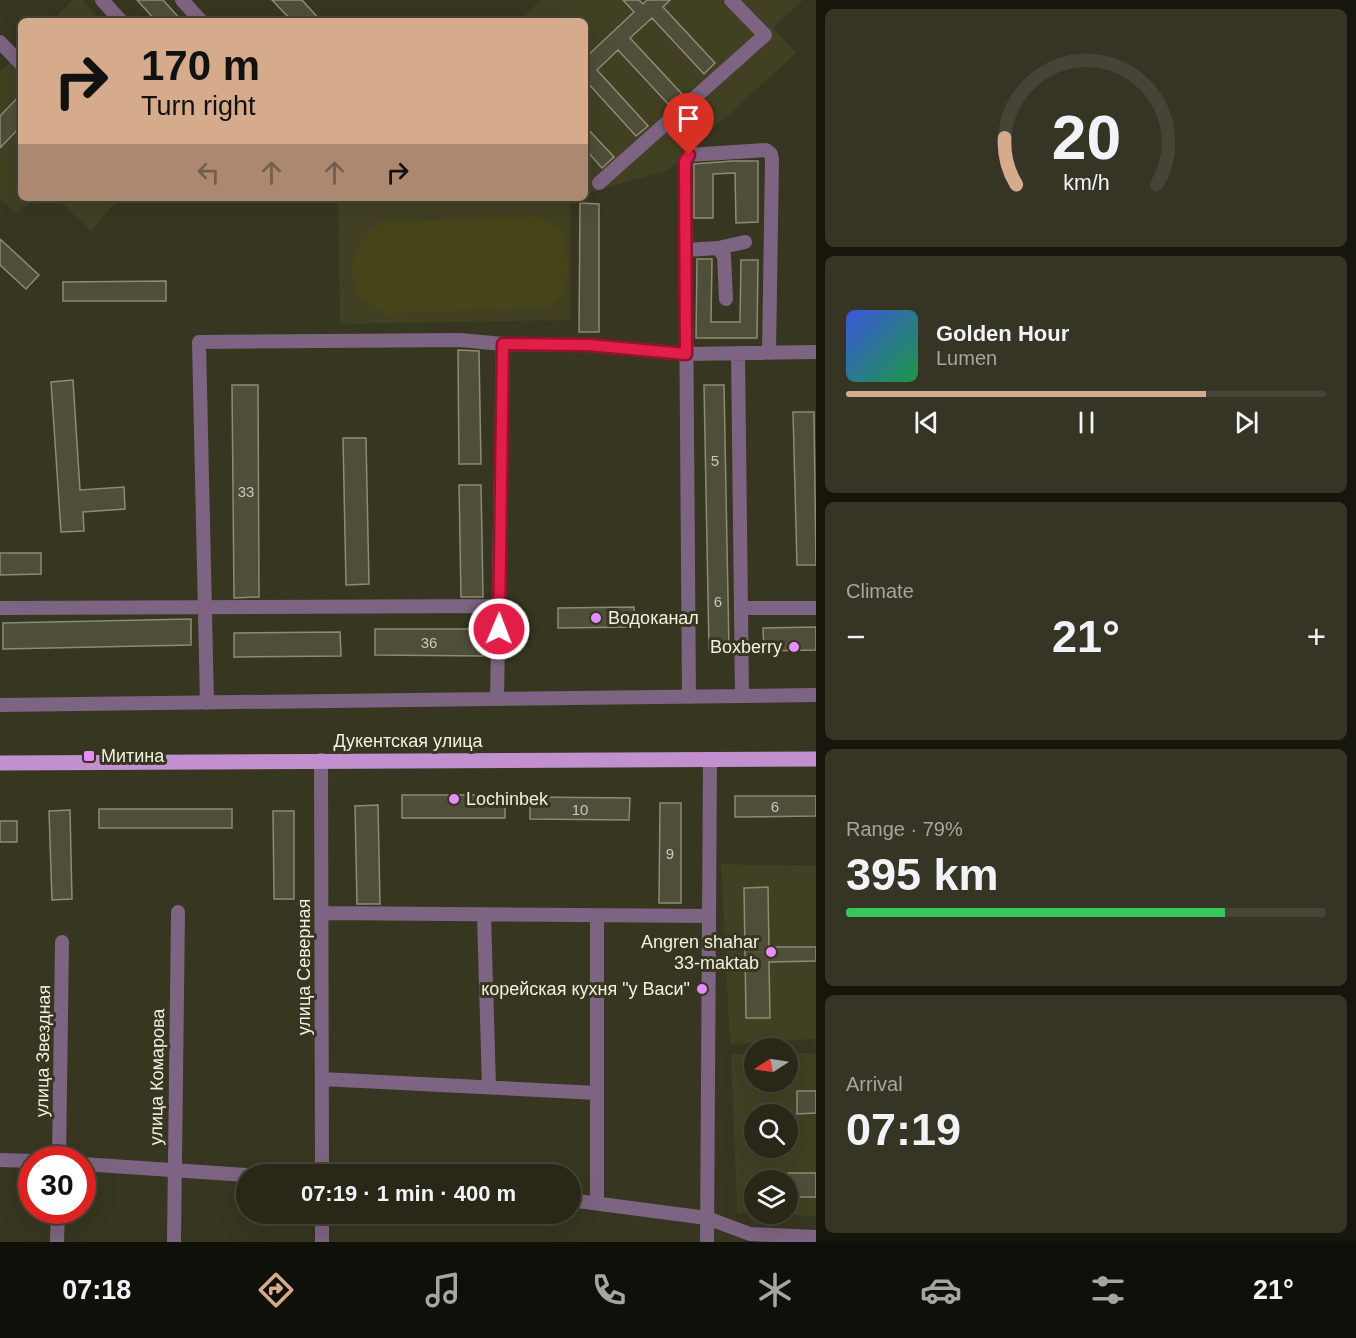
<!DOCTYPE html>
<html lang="en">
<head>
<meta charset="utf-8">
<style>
	:root { --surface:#292818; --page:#353425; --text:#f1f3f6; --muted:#a5a6a2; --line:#454437; --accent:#d6ab8b }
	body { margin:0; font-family:Helvetica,sans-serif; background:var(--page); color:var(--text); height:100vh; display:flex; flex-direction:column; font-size:22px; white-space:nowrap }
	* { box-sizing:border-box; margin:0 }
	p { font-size:20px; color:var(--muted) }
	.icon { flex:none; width:33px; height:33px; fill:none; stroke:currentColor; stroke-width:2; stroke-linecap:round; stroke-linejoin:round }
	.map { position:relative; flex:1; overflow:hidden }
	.side { display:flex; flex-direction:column; gap:9px; padding:9px; background:#17160d; width:540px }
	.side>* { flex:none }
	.guide { position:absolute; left:18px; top:18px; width:570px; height:183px; border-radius:9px; box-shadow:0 6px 24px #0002,0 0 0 2px var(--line); background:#d6ab8b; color:#111; overflow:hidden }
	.needle { width:39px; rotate:258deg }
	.buttons { position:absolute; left:744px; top:1038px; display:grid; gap:12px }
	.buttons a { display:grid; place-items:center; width:54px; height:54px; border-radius:50%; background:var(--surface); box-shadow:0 6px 24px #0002,0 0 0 2px var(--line); font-size:30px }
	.speed { position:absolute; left:18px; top:1146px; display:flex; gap:12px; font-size:30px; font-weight:700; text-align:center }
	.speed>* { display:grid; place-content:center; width:78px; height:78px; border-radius:50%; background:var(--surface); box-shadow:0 6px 24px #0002,0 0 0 2px var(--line); line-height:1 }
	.speed .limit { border:9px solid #d22; background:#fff; color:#111 }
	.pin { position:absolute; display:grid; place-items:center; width:51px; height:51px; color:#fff; margin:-62px -26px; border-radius:50% 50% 50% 0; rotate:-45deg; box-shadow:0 0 6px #0007 }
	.pin .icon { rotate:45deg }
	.me { position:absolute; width:66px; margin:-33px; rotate:1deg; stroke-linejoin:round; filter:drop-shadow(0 0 4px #0008) }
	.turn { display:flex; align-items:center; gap:21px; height:126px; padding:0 24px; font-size:27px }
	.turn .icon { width:78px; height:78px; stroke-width:2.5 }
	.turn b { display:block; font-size:42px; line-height:51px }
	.lanes { display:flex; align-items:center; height:57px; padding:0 24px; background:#0003; justify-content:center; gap:30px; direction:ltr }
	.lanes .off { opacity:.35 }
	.big { font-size:45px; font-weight:700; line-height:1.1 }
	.side .widget { flex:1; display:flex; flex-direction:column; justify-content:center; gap:9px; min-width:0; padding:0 21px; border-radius:9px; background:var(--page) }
	.side .dial { align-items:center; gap:0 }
	.dial svg { height:156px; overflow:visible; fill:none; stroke:var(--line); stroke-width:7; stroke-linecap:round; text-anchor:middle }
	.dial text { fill:var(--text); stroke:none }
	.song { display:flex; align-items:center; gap:18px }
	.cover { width:72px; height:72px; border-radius:9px; background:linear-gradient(135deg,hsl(230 70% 55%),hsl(140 70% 35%)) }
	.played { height:6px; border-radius:3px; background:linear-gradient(90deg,var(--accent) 75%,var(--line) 75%) }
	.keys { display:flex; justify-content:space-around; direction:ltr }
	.heat { display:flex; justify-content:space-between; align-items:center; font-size:33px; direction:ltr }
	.charge { height:9px; border-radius:4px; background:linear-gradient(90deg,#34c759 79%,var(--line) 0) }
	.trip { position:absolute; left:236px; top:1164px; width:345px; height:60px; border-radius:30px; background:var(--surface); box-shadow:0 6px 24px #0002,0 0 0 2px var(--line); font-weight:700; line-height:60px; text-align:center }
	.tab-bar { display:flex; height:96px; justify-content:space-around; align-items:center; background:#10100a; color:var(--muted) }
	.tab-bar .icon { width:42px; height:42px }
	.tab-bar .current { color:var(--accent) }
	.tab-bar b { font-size:27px; color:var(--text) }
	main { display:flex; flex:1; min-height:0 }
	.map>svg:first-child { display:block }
	.built { fill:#424023; fill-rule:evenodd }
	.green { fill:#484419 }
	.building { fill:#4f4e38; stroke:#8d8b73; stroke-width:1.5 }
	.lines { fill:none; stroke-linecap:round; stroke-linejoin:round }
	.minor { stroke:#7d6482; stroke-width:14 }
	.major { stroke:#c390cf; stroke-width:15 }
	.route-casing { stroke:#92132f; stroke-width:15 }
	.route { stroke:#e11d48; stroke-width:10 }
	.poi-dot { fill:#e98dfe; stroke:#373620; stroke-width:2 }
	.labels { text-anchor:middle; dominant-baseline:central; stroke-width:6; stroke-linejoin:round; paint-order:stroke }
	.number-label { font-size:15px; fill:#c8c8b8 }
	.poi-label { font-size:18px; fill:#f1f0e3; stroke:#373620; text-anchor:start }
	.street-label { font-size:18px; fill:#f1f0e3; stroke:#373620 }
</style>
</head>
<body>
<main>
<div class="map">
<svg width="816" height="1242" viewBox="0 0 816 1242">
	<rect width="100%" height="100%" fill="#373620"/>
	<path class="built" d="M73,0H82L102,21H52Z
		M541,0H803L773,28L796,53L668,170L585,194V21H519Z
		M21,51V198H38L16,213L0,199V71Z
		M57,198H119L91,231Z
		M338,198H570V320L340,324Z
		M721,864L816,866V1039L730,1044Z
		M788,1053H816V1216L737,1213L731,1054H754V1082H788ZM754,1114H788V1148H754ZM754,1180H788V1214H754Z"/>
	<path class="green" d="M539,216L563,231L568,270L564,292L550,306L385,314L356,292L351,267L362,241L380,222Z"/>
	<path class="building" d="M137,0H163L182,21H156Z
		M272,0H302L321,21H292Z
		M623,0H639L643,4L647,0H670L663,7L715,63L704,74L652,18L630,38L682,94L670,106L618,50L597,70L648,126L636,136L585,80V58L634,12Z
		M21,94V126L0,148V116Z
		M585,126L614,157L602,168L585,149Z
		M732,161H758V222L736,223L735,173L713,174V218H694V164Z
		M580,203L599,204V332H579Z
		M0,239L39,275L26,289L0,265Z
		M697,259H712L711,322H740L741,260H758L757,338H696Z
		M166,281V301H63V282Z
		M458,350L479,351L481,464H459Z
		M73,380L80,490L124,487L125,509L83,512L84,531L61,532L51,382Z
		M232,385H258L259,597L234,598Z
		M704,385H724L729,650H709Z
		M793,412H814L816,565H797Z
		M343,438H366L369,584L346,585Z
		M459,485H481L483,597H461Z
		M0,553H41V574L0,575Z
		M634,607L635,627L558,628V608Z
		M191,619V645L3,649V623Z
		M816,627V650L764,651L763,628Z
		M375,629H483V656L375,655Z
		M340,632L341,656L234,657V633Z
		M402,795H505V818H402Z
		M735,796H816V816L735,817Z
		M530,797L630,798L629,820L530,819Z
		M660,803H681V903H659Z
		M378,805L380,904H357L355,806Z
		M99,809H232V828H99Z
		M70,810L72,899L52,900L49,811Z
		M273,811H294V899H274Z
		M0,821H17V842H0Z
		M768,887L769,947H816V961L769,962L770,1018H746L744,888Z
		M797,1091H816V1113L797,1114Z
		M788,1173H816V1197H788Z"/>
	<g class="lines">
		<path class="minor" d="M102,0L121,21
			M182,0L201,21
			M0,42L21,64
			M599,183L765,35L731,0
			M718,248L745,242
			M686,250L718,248L724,256L726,299
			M738,353L742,696
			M0,608L499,606
			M741,608H816
			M689,697L685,162L689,155L766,150L771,154L772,160L769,353
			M497,699L503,344
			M207,703L199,342L460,340L503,344L588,345L686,354L816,352
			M0,705L816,695
			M321,760L322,1174
			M323,913L709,916
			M484,915L489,1087
			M322,1079L597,1093
			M0,1160L32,1161
			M59,1160L62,942
			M82,1164L246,1175
			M570,1200L707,1218L750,1234L816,1237
			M597,1203V916
			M57,1242L58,1210
			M174,1242L178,912
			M322,1242V1214
			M707,1242L710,760"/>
		<path class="major" d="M0,763L816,759"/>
	</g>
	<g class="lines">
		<g class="route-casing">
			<path id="route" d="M499,629L503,344L588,345L686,354L685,162L689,155"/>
		</g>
		<use href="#route" class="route"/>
	</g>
	<g class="poi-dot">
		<circle cx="596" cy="618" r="6"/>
		<circle cx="794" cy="647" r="6"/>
		<rect x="83" y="750" width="12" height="12" rx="3"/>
		<circle cx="454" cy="799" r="6"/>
		<circle cx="771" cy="952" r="6"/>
		<circle cx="702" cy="989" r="6"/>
	</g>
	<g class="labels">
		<g class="number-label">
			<text x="715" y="460">5</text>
			<text x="246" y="491">33</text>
			<text x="718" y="601">6</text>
			<text x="429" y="642">36</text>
			<text x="775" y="806">6</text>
			<text x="580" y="809">10</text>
			<text x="670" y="853">9</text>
		</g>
		<g class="poi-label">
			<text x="608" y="618">Водоканал</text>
			<text x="782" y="647" text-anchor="end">Boxberry</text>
			<text x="101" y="756">Митина</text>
			<text x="466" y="799">Lochinbek</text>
			<text x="759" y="942" text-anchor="end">Angren shahar<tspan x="759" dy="21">33-maktab</tspan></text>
			<text x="690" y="989" text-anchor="end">корейская кухня "у Васи"</text>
		</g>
		<g class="street-label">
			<text x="408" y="741">Дукентская улица</text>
			<text transform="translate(304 967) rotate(-90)">улица Северная</text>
			<text transform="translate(43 1051) rotate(-89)">улица Звездная</text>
			<text transform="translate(157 1077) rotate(-89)">улица Комарова</text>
		</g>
	</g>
</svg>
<div class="buttons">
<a><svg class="needle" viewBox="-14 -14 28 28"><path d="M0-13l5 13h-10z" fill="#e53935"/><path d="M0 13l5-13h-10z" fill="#a5a6a2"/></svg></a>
<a><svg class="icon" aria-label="search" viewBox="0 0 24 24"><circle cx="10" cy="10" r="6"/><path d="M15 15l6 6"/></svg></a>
<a><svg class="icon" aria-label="layers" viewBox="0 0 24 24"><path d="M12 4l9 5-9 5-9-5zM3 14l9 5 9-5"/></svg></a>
</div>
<div class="speed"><div class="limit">30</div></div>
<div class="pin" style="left:689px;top:155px;background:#d93025"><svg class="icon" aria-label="arrive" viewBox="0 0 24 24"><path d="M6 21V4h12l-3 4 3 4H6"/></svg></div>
<svg class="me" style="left:499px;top:629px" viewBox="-20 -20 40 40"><circle r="17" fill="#e11d48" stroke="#fff" stroke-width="3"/><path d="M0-11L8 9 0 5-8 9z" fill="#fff"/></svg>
<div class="trip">07:19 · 1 min · 400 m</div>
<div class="guide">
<div class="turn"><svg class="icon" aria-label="right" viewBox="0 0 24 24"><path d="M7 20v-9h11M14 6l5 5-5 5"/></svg><div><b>170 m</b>Turn right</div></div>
<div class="lanes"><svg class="icon off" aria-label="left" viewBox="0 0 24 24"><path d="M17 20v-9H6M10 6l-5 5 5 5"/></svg><svg class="icon off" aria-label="ahead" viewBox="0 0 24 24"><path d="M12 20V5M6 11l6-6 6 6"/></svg><svg class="icon off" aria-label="ahead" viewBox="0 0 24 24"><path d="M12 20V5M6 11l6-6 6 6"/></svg><svg class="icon" aria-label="right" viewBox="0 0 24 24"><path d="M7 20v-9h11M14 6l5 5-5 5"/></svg></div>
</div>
</div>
<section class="side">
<div class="widget dial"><svg viewBox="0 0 100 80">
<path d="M14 69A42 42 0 1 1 86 69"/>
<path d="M14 69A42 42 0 0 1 8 45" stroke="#d6ab8b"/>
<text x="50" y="56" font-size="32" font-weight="700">20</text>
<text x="50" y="72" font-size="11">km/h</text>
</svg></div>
<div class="widget">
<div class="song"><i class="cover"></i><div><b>Golden Hour</b><p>Lumen</p></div></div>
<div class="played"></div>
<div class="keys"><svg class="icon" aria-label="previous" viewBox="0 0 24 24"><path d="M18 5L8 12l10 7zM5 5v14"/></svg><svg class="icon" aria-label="pause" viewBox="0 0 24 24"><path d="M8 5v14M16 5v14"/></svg><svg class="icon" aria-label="next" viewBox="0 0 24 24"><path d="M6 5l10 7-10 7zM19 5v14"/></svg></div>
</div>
<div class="widget"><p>Climate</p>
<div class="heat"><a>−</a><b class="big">21°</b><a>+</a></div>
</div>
<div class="widget"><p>Range · 79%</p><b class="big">395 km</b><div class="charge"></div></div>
<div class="widget"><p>Arrival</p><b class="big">07:19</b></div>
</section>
</main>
<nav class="tab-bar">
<b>07:18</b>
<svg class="icon current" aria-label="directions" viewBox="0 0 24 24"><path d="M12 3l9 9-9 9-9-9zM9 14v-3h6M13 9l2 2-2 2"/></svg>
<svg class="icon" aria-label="music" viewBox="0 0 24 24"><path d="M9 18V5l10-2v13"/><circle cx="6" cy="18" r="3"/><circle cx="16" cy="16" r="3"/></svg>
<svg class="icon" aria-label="phone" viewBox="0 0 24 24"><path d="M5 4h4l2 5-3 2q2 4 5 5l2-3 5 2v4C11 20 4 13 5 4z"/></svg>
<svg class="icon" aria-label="climate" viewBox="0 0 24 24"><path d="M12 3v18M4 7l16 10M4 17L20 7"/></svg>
<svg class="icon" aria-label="car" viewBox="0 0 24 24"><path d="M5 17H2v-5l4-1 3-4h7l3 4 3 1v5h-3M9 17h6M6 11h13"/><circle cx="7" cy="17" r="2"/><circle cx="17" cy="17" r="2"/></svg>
<svg class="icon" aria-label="filters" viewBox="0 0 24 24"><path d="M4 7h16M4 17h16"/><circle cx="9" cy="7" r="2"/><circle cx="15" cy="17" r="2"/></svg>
<b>21°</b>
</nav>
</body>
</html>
